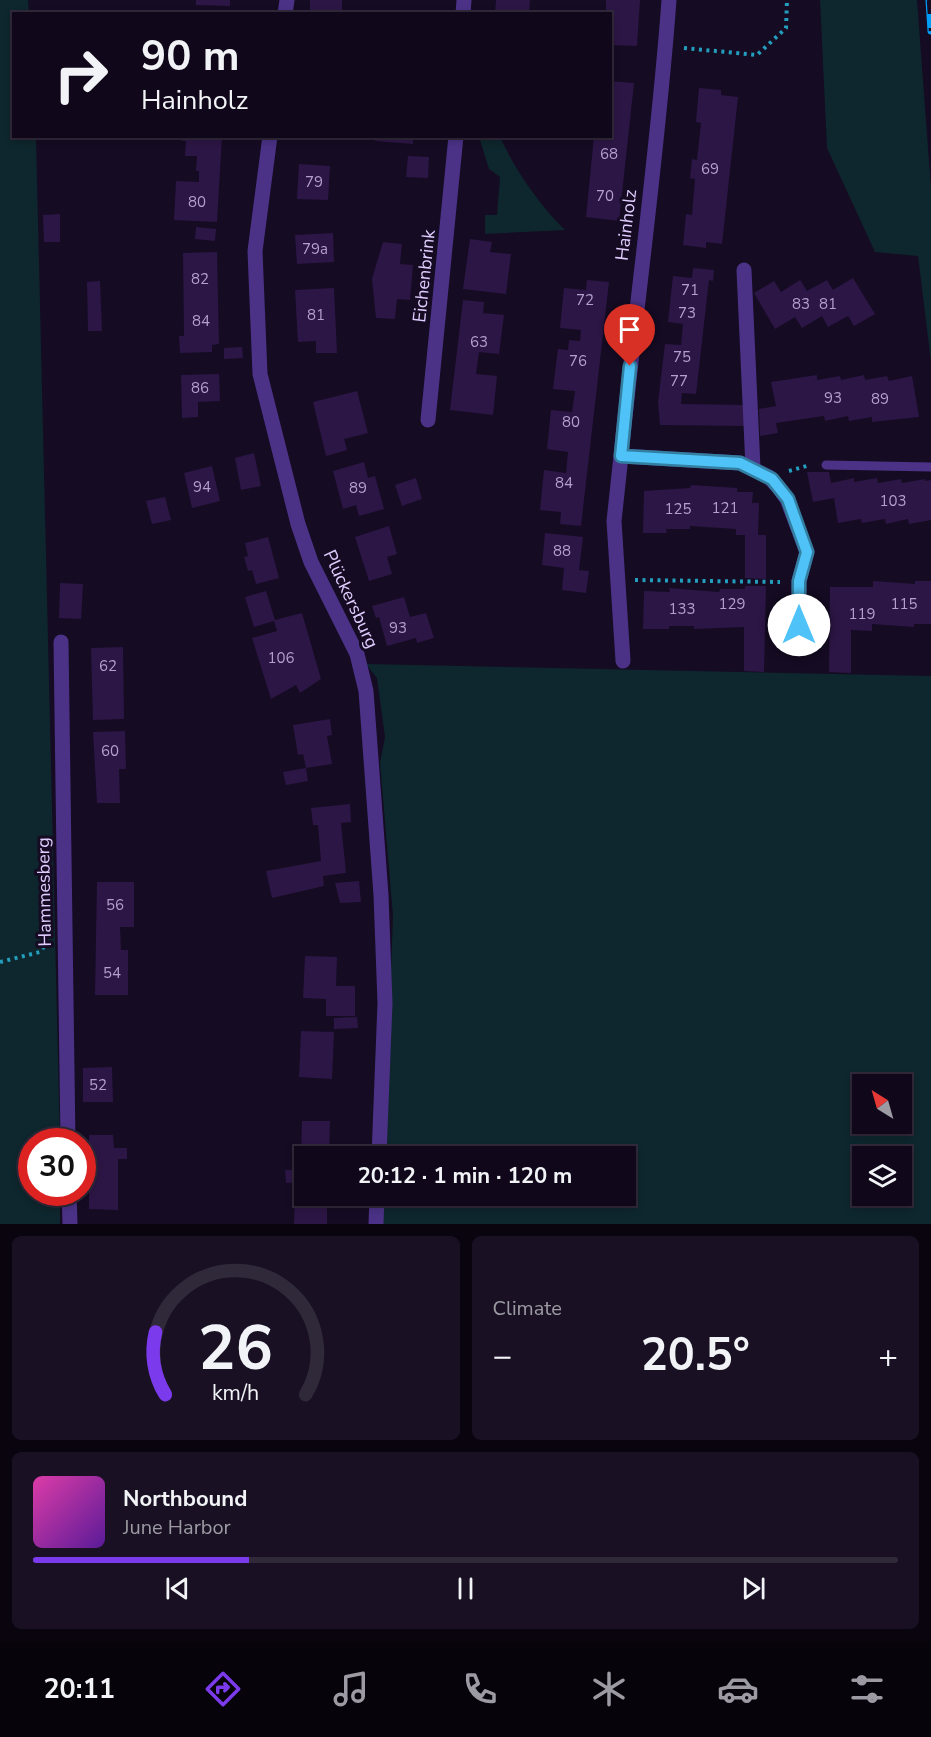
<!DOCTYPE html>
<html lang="en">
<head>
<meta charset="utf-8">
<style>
	:root { --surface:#10081a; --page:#191123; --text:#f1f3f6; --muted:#9c9aa2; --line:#302939; --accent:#7c3aed }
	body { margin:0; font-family:"Nunito Sans",sans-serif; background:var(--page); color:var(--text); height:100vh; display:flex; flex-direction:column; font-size:22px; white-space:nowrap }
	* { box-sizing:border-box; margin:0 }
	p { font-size:20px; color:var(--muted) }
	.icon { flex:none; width:33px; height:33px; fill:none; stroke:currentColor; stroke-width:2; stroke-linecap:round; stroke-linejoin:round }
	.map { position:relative; height:1224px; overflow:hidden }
	.sheet { display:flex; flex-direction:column; gap:12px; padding:12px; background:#09040e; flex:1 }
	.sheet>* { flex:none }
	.banner { position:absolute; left:12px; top:12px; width:600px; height:126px; border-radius:0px; box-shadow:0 3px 9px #0003,0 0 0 2px var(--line); background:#10081a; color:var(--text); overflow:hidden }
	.needle { width:39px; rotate:323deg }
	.buttons { position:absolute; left:852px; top:1074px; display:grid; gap:12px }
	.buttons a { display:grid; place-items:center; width:60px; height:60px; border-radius:0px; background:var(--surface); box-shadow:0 3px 9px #0003,0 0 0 2px var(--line); font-size:30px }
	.speed { position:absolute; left:18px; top:1128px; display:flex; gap:12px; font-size:30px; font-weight:700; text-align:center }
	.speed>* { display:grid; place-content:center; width:78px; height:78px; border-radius:50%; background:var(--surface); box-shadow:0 3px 9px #0003,0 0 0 2px var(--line); line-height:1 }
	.speed .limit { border:9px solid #d22; background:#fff; color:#111 }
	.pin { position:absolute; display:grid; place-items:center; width:51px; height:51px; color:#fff; margin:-62px -26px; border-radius:50% 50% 50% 0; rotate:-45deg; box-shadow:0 0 6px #0007 }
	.pin .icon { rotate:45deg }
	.me { position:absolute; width:66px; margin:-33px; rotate:0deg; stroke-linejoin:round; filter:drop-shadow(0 0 4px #0008) }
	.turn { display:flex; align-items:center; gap:21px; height:126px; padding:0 30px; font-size:27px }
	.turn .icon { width:78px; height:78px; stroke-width:2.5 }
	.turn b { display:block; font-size:42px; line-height:51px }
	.big { font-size:45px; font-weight:700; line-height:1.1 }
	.sheet .widget { flex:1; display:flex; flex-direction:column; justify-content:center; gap:9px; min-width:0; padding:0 21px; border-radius:9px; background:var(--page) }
	.sheet .dial { align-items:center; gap:0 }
	.dial svg { height:156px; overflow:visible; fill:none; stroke:var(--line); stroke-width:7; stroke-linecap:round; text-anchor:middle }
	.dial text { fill:var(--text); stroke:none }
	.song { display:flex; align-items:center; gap:18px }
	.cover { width:72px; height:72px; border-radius:9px; background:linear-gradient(135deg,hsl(320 70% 55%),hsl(270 70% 35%)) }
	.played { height:6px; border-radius:3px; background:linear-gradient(90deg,var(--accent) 25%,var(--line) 25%) }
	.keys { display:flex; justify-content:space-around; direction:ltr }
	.heat { display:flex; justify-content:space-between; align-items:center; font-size:33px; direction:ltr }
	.sheet .tiles { flex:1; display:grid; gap:12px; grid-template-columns:1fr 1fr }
	.widget:last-child { grid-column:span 2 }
	.trip { position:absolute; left:294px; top:1146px; width:342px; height:60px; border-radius:0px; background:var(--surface); box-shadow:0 3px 9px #0003,0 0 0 2px var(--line); font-weight:700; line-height:60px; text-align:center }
	.tabs { display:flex; height:96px; justify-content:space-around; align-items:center; background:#06030a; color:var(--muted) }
	.tabs .icon { width:42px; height:42px }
	.tabs .on { color:var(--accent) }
	.tabs b { font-size:27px; color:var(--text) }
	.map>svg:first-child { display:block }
	.green { fill:#0e262d; fill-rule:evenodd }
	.building { fill:#2c1645 }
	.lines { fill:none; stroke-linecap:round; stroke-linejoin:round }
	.path { stroke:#239ebd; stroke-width:4; stroke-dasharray:3 4.5; stroke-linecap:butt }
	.service { stroke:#4b3286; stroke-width:9 }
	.minor { stroke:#4b3286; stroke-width:15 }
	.rail-casing { stroke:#009ef8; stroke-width:7 }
	.rail { stroke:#150b23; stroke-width:4.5; stroke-dasharray:14; stroke-linecap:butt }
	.route-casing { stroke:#337fa1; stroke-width:15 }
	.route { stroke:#4fc3f7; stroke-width:10 }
	.labels { text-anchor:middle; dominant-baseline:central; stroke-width:6; stroke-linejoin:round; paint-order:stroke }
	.number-label { font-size:15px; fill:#b39fd0 }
	.street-label { font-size:18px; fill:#e0cdff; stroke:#150b23 }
</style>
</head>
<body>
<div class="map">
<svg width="931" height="1224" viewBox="0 0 931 1224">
	<rect width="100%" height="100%" fill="#150b23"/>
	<path class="green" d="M0,0H28L29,13L14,14V136L36,137L60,1141L32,1142V1192L60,1193V1224H0Z
		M820,0H917L931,188V362L918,256L875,252L827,148Z
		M479,137H500C516,171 538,203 565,230L485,234V215H497L500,177L489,169Z
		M366,664L931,676V1224H382L383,1196H626V1156H384L393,916L380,763L385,737L377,678ZM862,1084H902V1124H862ZM862,1156H902V1196H862Z"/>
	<path class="building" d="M196,0H230V6L196,5Z
		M310,0H342V14H310Z
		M496,0H530L529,14H495Z
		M606,0H640L637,46L610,45V14H606Z
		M610,81L634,83L619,221L586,217L594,136H610Z
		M699,88L721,90V95L738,97L722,244L706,242V248L683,245L686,214L692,215L695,179L690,178L692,159L697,160L701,123L696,122Z
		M182,136H222L217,222L174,220L176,181L199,182V171H196L197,156H185L186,141H182Z
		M375,136H413V144L375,141Z
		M408,156L429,157L428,178L406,177Z
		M299,164L330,166L328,200L297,199Z
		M60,214V242H44L43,215Z
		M196,227L216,229L215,241L195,239Z
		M333,233L334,262L297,264L295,235Z
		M470,239L492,242L490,252L511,254L506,294L463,289Z
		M383,242L402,244L400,264L413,265L410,300L397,299L395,319L376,318L372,279Z
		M217,252L219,344L212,345V352L180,353L179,336H184L183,253Z
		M693,268L714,270L713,281L709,280L696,394L682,393L681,404L746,405V426L660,425L658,402L665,344L681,345L683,324L668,322L673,276L692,278Z
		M853,278L875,314L854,326L848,316L828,327L822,316L802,328L795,317L775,329L754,293L774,281L781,292L800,280L807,291L827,280L833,290Z
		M587,280L609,282L581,526L560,524L561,512L540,510L544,470L566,473L567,463L568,452L547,449L551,410L572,412L575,391L553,389L558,349L568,350L569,340L580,341L581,330L560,328L564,288L586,290Z
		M100,281L102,331H88L87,282Z
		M334,288L337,353H316V341L298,342L295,290Z
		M463,300L484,302L483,313L504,315L499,354L479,352L476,374L497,376L493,415L450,410Z
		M242,347L243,358L224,359V348Z
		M219,374L220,401L198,402V417L182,418L181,375Z
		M817,375V380L840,376L841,380L864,375L865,380L887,376L889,381L912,376L919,417L872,422V417L849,421L848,416L825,421L824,416L776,423L778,433L760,436L759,409L776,406L771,382Z
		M357,391L368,433L344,439L347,450L326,456L313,402Z
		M254,453L261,486L241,490L235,458Z
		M364,462L368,478L375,476L384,509L359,516L356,505L343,509L333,471Z
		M212,466L220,501L192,508L184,473Z
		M807,472H829L831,483L854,478V482L877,478L878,483L901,479L902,483L925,479V481L931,480V520L909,524L908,519L886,524L885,519L862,523L861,519L838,523L834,498L813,502Z
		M416,478L422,499L402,506L395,485Z
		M691,485L737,488V492H753L752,503H759L758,535H766V579L745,578V535H736V529L690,526V529H666L667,533H643L644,491L690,488Z
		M165,497L171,520L152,524L146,501Z
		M389,526L397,554L387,557L392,574L369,581L355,537Z
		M545,533L583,537L579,570L589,571L586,593L562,590L564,568L542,565Z
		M268,537L279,578L256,584L252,570L248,571L244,557L248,556L245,543Z
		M873,581L915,584V581H931V624H914V627L872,624V631L851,630V673L829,672L830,587H873Z
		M60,583L83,584L81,619L59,618Z
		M745,586H766L764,672L744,671V627L694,629V626H669V629H643L644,591L670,592L669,588L719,592L720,589H745Z
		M266,591L275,620L302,613L321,679L300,693L296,685L271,699L252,638L277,631L274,621L254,627L245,597Z
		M404,597L410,617L426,613L434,638L417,643L416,638L387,646L379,617L376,618L372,606Z
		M123,647L124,719L93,720L91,648Z
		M330,719L332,735L327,736L332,764L306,768L303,754L298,755L293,725Z
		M125,731L126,769H119L120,803H97L93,732Z
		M306,768L308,781L286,785L283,772Z
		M350,804L351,822L341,823L346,873L323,876L324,886L272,898L266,871L321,861L318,825H313L311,808Z
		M359,881L361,902L340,903L335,883Z
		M97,882H134V927H120L121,950H128V995H95Z
		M305,956L337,957L336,986H355V1016H326V999L303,998Z
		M357,1017L358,1028L334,1029V1018Z
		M301,1031L334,1032L332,1079L299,1077Z
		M112,1067L113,1102H83V1068Z
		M302,1121H330L329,1156H301Z
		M89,1135H113L114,1148H127V1159H118V1210L89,1209Z
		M285,1170H304V1182L286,1183Z
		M295,1192H304V1196H327V1224H294Z"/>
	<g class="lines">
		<path class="path" d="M684,48L757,55L786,28L787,0
			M789,471L810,465
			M635,580L780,582
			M0,962L40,952L46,944"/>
		<path class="service" d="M826,465L931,467"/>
		<path class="minor" d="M669,0C658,152 636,304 621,456L740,463L769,477L779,488L787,499L807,552L799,581V647
			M285,14L287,0
			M463,14L464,0
			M270,136L255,251L260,374L298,524L311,562L357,654L366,691L381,895L385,1003L379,1156
			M744,270L753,468
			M428,420L456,136
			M621,456L614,521L623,661
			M61,642L68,1142
			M69,1192L70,1224
			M376,1224L377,1196"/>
		<g class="rail-casing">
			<path id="rail" d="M929,0L931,31"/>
		</g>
		<use href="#rail" class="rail"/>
	</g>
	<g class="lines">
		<g class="route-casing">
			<path id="route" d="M630,366L621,456L740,463L772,479L788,499L807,552L799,581V625"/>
		</g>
		<use href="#route" class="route"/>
	</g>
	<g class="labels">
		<g class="number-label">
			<text x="609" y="154">68</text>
			<text x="710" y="169">69</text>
			<text x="314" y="182">79</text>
			<text x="605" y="196">70</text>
			<text x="197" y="202">80</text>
			<text x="315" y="249">79a</text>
			<text x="200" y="279">82</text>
			<text x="690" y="290">71</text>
			<text x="585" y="300">72</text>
			<text x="801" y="304">83</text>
			<text x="828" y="304">81</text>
			<text x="687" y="313">73</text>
			<text x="316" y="315">81</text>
			<text x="201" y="321">84</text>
			<text x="479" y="342">63</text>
			<text x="682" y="357">75</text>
			<text x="578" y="361">76</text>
			<text x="679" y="381">77</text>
			<text x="200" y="388">86</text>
			<text x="833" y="398">93</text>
			<text x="880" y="399">89</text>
			<text x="571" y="422">80</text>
			<text x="564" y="483">84</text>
			<text x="202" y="487">94</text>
			<text x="358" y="488">89</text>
			<text x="893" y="501">103</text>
			<text x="725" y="508">121</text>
			<text x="678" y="509">125</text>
			<text x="562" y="551">88</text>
			<text x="732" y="604">129</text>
			<text x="904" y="604">115</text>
			<text x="682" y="609">133</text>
			<text x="862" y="614">119</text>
			<text x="398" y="628">93</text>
			<text x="281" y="658">106</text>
			<text x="108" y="666">62</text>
			<text x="110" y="751">60</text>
			<text x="115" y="905">56</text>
			<text x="112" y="973">54</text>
			<text x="98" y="1085">52</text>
		</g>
		<g class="street-label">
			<text transform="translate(626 225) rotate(-83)">Hainholz</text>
			<text transform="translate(424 276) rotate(-84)">Eichenbrink</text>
			<text transform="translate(351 599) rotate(65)">Plückersburg</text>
			<text transform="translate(44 892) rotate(-91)">Hammesberg</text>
		</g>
	</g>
</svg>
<div class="buttons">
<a><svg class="needle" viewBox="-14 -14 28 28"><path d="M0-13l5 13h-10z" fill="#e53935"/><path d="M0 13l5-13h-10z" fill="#9c9aa2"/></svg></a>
<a><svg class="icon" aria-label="layers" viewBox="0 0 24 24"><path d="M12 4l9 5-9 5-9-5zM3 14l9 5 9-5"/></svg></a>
</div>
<div class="speed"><div class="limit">30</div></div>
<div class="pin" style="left:630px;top:366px;background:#d93025"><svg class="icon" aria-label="arrive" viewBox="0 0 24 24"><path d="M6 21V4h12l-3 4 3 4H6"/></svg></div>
<svg class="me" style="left:799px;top:625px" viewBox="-20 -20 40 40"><circle r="19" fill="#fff"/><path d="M0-13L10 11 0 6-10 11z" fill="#4fc3f7"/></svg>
<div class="trip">20:12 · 1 min · 120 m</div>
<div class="banner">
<div class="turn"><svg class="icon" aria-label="right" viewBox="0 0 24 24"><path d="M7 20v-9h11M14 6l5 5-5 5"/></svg><div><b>90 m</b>Hainholz</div></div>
</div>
</div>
<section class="sheet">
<div class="tiles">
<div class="widget dial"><svg viewBox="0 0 100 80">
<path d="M14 69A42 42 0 1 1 86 69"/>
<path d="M14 69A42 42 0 0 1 9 37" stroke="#7c3aed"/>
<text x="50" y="56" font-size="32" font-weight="700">26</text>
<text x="50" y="72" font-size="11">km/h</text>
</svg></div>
<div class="widget"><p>Climate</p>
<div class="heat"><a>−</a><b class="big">20.5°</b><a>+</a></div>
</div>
<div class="widget">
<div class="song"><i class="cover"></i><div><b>Northbound</b><p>June Harbor</p></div></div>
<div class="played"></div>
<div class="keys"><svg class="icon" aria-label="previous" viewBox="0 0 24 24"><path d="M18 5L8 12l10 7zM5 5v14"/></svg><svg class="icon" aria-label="pause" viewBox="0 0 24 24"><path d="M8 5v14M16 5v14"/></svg><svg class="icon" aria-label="next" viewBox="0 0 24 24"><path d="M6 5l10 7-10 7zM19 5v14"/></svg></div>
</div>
</div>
</section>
<nav class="tabs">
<b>20:11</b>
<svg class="icon on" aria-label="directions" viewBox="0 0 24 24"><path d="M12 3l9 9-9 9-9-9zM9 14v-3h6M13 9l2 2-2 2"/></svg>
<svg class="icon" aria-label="music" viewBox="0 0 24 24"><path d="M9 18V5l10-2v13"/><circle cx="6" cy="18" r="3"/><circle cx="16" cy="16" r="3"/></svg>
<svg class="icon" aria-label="phone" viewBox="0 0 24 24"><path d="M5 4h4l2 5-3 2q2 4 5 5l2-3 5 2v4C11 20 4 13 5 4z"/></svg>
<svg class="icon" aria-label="climate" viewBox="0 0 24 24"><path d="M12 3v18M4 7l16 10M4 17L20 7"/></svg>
<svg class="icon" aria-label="car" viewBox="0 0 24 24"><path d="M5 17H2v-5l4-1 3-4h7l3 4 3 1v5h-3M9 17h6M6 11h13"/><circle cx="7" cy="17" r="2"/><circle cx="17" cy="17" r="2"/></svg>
<svg class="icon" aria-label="filters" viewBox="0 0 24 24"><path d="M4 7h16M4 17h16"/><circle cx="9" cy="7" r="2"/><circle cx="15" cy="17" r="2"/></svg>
</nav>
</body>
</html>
